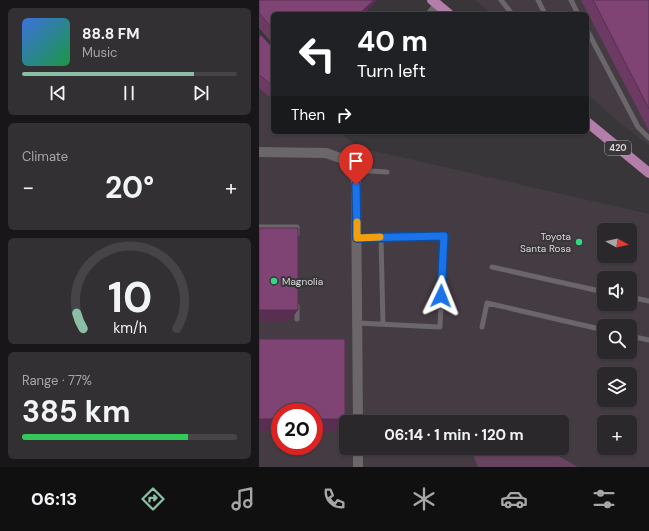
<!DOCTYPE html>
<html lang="en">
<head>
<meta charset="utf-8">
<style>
	:root { --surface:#2b282b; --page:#333033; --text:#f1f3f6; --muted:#a6a6a9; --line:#474447; --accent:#8abfa5 }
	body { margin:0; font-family:"DM Sans",sans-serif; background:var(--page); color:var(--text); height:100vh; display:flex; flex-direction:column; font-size:15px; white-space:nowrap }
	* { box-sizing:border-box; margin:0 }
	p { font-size:13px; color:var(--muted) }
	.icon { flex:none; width:22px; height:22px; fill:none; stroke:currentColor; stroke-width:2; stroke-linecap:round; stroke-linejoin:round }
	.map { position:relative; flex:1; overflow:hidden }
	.drawer { display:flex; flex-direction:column; gap:8px; padding:8px; background:#181618; width:259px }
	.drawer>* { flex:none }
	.hud { position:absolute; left:12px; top:12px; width:318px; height:122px; border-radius:6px; box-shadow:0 1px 3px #0004,0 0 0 1px var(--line); background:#202124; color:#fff; overflow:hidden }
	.needle { width:26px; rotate:98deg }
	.buttons { position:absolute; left:338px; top:223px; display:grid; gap:8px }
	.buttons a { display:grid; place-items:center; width:40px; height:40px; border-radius:6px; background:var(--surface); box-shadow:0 1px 3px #0004,0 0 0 1px var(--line); font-size:20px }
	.speed { position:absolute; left:12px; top:403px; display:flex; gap:8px; font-size:20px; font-weight:700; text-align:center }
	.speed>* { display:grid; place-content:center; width:52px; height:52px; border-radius:50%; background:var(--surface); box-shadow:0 1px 3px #0004,0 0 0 1px var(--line); line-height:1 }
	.speed .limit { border:6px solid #d22; background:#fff; color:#111 }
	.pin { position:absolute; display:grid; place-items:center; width:34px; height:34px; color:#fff; margin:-41px -17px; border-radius:50% 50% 50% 0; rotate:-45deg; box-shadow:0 0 4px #0007 }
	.pin .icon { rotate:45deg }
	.me { position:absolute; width:44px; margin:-22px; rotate:2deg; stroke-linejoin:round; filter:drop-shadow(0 0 3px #0008) }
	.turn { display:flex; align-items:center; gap:14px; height:84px; padding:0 20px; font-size:18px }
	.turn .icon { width:52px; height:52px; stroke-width:2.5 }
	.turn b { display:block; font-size:28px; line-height:34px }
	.then { display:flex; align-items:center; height:38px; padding:0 20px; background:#0003; gap:8px; font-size:15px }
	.big { font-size:30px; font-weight:700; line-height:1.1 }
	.drawer .tile { flex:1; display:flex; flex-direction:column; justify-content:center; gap:6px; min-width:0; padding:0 14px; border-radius:6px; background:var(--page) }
	.drawer .dial { align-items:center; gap:0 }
	.dial svg { height:104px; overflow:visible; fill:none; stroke:var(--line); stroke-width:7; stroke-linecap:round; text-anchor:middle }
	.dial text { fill:var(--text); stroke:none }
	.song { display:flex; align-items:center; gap:12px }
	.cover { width:48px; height:48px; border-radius:6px; background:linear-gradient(135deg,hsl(220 70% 55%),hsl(140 70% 35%)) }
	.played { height:4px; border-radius:2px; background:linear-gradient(90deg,var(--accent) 80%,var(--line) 80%) }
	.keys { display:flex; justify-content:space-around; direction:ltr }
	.heat { display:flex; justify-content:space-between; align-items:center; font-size:22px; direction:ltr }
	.charge { height:6px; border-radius:3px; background:linear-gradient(90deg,#34c759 77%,var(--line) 0) }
	.trip { position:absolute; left:80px; top:415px; width:230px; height:40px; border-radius:6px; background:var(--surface); box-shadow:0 1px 3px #0004,0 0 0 1px var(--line); font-weight:700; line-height:40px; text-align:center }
	.tab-bar { display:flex; height:64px; justify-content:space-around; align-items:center; background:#111011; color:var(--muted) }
	.tab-bar .icon { width:28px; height:28px }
	.tab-bar .active { color:var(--accent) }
	.tab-bar b { font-size:18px; color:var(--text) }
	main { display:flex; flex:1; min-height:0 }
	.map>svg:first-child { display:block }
	.built { fill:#453c43; fill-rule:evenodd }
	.green { fill:#66435e }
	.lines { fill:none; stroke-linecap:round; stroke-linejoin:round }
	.service { stroke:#6a6669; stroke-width:5 }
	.minor { stroke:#6a6669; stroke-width:10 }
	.primary { stroke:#b37ea9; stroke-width:10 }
	.wall { fill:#6d3a64 }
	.shaded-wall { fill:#592f51 }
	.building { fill:#7f4374; stroke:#592f51 }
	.route-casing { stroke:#114b97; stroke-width:10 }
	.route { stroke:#1a73e8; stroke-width:7 }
	.slow { stroke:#f59e0b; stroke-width:7 }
	.poi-dot { fill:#35d881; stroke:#393639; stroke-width:1.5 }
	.labels { text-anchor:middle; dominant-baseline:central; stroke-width:4; stroke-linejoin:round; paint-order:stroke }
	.shield { fill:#393639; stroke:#a9a7a8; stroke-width:1 }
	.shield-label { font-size:9px; font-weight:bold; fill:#d9d7d8 }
	.poi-label { font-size:10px; fill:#d9d7d8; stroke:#393639; text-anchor:end }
</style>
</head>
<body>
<main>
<section class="drawer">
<div class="tile">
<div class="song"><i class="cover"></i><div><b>88.8 FM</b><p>Music</p></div></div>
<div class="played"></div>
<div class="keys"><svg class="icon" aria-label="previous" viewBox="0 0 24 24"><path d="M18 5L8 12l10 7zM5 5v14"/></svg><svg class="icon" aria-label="pause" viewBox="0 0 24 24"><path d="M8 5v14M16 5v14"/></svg><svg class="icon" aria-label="next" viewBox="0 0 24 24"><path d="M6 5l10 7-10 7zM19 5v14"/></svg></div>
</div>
<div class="tile"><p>Climate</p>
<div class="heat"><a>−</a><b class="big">20°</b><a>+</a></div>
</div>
<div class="tile dial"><svg viewBox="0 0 100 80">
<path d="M14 69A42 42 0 1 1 86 69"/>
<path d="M14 69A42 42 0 0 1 9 57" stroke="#8abfa5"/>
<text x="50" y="56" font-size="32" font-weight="700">10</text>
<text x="50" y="72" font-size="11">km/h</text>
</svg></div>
<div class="tile"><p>Range · 77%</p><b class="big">385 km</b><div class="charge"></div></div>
</section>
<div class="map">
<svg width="390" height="467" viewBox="0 0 390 467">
	<rect width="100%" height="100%" fill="#393639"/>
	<path class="built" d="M216,0H390V145L360,122L328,94V14H233Z
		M0,43L14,59V132H81L95,144L111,150L390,214V467H319L289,450L284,448H303V422H87V448H211L219,467H0ZM345,230H371V256H345ZM345,278H371V304H345ZM345,326H371V352H345ZM345,374H371V400H345ZM21,412H55V446H21ZM345,422H371V448H345Z"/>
	<path class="green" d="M211,448H284L289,450L319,467H219Z"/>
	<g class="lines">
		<path class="service" d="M242,0L253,14
			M279,0L286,14
			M312,0L319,14
			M328,30L379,127L390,138
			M96,170L128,172
			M0,227H38V234
			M122,237L124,324
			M98,238L185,236L181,327L98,323
			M233,267L345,292
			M371,297L390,301
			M38,319V306
			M223,327L228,303L345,330
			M371,336L390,340"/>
		<path class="minor" d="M172,14L179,5
			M0,152L67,153L87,160L96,170L97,185L99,422
			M99,448V467"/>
		<path class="primary" d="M173,0L190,14
			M328,122L390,173"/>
	</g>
	<path class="wall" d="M0,0H118L104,14H14V44L0,28Z
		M322,0H390V131Z
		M0,37L14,48V100L0,88Z"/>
	<path class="shaded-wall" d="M115,0H118L104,14H100Z
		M0,310H39L30,322H0Z
		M0,419H21V431H0Z
		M55,419H86L77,431H55Z"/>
	<path class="building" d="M0,0H115L100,14H14V29L0,13Z
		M334,0H390V109Z
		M2,35L14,48V86L0,75V37Z
		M0,228H39V310H0Z
		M0,339H86V419H55V412H21V419H0Z"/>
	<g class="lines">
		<g class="route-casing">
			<path id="route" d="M97,185L98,238L185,236L182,296"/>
		</g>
		<use href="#route" class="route"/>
		<path class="slow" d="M98,222V238L121,237"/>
	</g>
	<g class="poi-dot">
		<circle cx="320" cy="242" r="4"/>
		<circle cx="15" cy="281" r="4"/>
	</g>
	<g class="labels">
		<rect class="shield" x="346" y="141" width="26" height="14" rx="3"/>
		<g class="shield-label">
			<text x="359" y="148">420</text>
		</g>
		<g class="poi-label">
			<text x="312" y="236">Toyota<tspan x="312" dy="12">Santa Rosa</tspan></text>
			<text x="23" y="281" text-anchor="start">Magnolia</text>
		</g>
	</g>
</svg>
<div class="buttons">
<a><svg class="needle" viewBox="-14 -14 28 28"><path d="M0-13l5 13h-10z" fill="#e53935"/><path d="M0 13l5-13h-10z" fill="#a6a6a9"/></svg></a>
<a><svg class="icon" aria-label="sound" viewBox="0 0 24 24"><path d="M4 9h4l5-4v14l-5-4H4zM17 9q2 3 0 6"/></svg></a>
<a><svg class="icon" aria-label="search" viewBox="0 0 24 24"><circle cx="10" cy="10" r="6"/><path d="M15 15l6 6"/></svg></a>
<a><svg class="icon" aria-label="layers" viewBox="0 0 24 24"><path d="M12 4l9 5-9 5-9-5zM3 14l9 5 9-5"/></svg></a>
<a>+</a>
</div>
<div class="speed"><div class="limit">20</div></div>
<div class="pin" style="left:97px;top:185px;background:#d93025"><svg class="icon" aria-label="arrive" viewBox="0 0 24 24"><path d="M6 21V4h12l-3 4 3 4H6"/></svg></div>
<svg class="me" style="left:182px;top:296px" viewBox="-20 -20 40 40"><path d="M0-17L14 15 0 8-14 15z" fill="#1a73e8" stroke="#fff" stroke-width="4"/></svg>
<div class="trip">06:14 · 1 min · 120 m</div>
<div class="hud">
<div class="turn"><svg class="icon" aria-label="left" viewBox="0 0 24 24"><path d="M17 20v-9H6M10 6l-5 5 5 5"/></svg><div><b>40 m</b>Turn left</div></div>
<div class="then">Then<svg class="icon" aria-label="right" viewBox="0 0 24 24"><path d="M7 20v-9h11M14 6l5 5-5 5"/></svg></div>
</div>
</div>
</main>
<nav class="tab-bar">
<b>06:13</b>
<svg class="icon active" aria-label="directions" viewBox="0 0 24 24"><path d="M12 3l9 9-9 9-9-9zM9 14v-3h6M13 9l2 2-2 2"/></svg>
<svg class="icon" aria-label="music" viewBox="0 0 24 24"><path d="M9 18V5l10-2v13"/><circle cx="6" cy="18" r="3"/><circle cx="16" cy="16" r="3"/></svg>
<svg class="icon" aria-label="phone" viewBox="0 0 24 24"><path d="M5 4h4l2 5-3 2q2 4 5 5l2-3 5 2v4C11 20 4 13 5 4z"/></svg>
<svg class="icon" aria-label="climate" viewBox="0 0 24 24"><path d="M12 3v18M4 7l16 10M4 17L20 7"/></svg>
<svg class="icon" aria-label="car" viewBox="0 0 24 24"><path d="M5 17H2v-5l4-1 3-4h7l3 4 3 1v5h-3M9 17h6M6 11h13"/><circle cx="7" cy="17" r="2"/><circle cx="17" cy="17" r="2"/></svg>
<svg class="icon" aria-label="filters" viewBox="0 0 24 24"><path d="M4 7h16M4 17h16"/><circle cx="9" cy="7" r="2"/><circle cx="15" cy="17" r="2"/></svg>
</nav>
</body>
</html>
